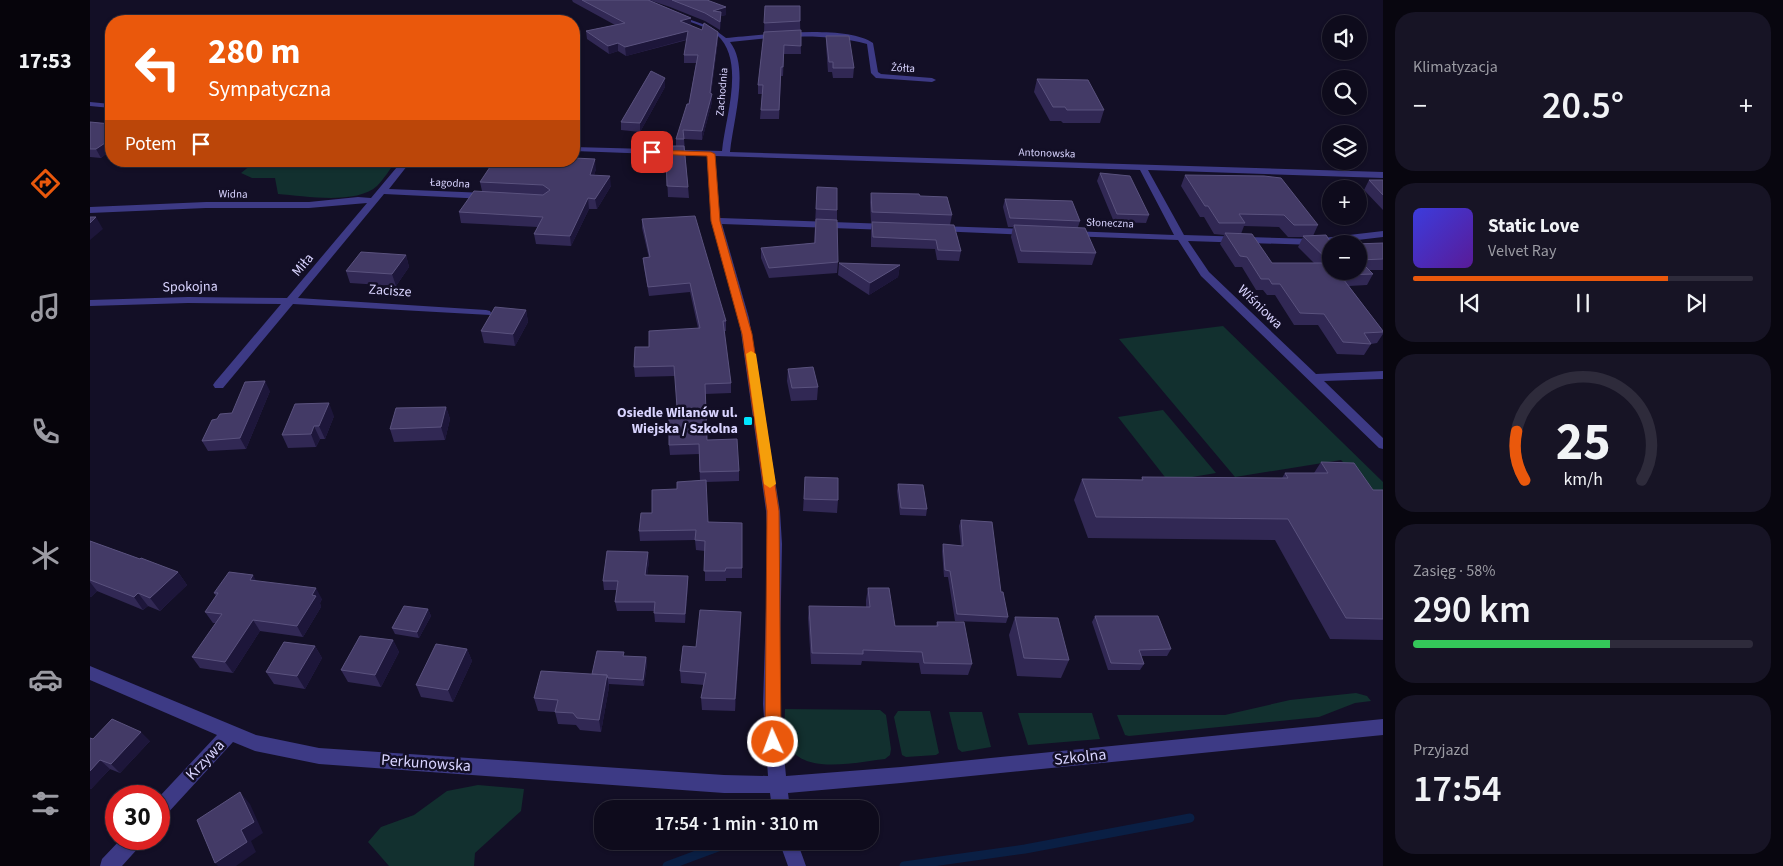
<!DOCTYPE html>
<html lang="pl">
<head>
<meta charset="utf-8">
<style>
	:root { --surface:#0e0b1c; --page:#171425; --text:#f1f3f6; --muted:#9b9ba3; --line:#2e2b3b; --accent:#ea580c }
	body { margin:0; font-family:"Source Sans 3",sans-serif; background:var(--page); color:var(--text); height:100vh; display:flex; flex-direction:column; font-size:19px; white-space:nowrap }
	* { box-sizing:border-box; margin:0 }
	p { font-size:16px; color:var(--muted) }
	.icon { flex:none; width:28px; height:28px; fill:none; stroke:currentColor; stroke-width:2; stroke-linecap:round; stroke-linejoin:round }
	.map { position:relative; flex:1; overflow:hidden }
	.panel { display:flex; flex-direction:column; gap:12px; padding:12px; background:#08060f; width:400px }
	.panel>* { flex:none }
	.top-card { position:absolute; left:15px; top:15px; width:475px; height:152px; border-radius:20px; box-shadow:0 1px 4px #0004,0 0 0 1px var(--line); background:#ea580c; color:#fff; overflow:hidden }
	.tools { position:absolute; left:1232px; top:15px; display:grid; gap:10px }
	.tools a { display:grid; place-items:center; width:45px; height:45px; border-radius:50%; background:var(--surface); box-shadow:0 1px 4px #0004,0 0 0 1px var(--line); font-size:25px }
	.speed { position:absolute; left:15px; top:785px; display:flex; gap:10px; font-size:25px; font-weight:700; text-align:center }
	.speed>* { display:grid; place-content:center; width:65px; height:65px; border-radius:50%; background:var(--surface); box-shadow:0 1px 4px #0004,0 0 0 1px var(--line); line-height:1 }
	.speed .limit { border:8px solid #d22; background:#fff; color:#111 }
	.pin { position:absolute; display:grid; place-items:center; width:42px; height:42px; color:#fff; margin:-21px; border-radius:10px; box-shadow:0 2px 8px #0006 }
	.me { position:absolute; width:55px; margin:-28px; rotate:358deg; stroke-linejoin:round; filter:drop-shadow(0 0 4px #0008) }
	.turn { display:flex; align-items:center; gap:18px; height:105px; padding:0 20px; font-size:22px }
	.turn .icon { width:65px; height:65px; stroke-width:2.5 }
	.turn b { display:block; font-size:35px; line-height:42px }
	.then { display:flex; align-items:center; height:48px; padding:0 20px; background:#0003; gap:10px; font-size:19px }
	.big { font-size:38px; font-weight:600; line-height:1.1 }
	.panel .tile { flex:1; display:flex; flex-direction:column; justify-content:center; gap:8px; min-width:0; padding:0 18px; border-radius:20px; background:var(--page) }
	.panel .dial { align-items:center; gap:0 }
	.dial svg { height:130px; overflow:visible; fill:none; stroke:var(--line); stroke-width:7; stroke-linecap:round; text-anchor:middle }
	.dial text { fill:var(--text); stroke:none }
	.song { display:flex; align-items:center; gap:15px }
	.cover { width:60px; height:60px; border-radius:8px; background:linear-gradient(135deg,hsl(240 70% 55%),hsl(270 70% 35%)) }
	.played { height:5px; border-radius:2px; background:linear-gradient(90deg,var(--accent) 75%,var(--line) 75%) }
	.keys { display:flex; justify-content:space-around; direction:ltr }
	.heat { display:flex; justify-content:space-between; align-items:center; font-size:28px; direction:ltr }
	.charge { height:8px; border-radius:4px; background:linear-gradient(90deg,#34c759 58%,var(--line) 0) }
	.trip { position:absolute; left:504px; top:800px; width:285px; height:50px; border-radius:20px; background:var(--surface); box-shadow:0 1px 4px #0004,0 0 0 1px var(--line); font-weight:600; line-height:50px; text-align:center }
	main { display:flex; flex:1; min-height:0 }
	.dock { display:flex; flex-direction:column; width:90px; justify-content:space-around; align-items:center; background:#06040b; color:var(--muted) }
	.dock .icon { width:35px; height:35px }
	.dock .selected { color:var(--accent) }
	.dock b { font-size:22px; color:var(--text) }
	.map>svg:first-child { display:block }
	.green { fill:#12302f }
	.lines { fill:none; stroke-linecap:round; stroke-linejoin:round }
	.stream { stroke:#0a1f44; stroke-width:9 }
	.street { fill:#3d3a85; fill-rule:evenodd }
	.wall { fill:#312854; fill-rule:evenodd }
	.shaded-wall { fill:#1d163a }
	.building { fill:#433a66; stroke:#5a527e }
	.route { fill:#ea580c; stroke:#983908 }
	.slow { fill:#f59e0b }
	.poi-dot { fill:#00e5ff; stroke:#130f26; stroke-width:2 }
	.labels { text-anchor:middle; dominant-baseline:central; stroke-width:5; stroke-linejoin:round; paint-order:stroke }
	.far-street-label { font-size:11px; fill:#d9d4ff; stroke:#130f26 }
	.street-label { font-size:14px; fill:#d9d4ff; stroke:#130f26 }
	.poi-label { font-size:14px; font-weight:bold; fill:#d9d4ff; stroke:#130f26; text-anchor:end }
	.near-street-label { font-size:16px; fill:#d9d4ff; stroke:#130f26 }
</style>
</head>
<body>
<main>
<nav class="dock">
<b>17:53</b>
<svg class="icon selected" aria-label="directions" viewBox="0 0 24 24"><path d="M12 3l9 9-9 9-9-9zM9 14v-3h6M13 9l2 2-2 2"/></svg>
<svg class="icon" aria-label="music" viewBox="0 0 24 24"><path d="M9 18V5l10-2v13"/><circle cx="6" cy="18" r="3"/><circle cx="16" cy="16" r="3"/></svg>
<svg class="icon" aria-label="phone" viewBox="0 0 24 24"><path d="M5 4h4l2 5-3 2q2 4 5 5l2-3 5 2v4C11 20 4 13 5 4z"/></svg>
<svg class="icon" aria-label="climate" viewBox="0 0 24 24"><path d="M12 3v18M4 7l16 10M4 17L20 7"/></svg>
<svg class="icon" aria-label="car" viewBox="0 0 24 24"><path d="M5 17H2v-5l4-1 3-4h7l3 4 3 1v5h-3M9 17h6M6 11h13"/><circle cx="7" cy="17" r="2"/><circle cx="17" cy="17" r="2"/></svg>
<svg class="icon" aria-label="filters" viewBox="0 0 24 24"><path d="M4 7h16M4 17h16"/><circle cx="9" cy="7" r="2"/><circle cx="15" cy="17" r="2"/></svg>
</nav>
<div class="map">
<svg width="1293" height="866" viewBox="0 0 1293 866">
	<rect width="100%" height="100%" fill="#130f26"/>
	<path class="green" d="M166,161H306C300,169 294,179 287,186C266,205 215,196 188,194L185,178H162L151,173Z
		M1133,326L1293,482V499L1291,500L1251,460L1145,477L1029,339Z
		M1073,410L1126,473L1078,481L1028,417Z
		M1266,693L1277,696L1281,701L1265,703L1229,717L1039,736L1035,735L1027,715H1135L1200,700Z
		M695,709L790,710L796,715L801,749L800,755L795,759C766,762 708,777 696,740C693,731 695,718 695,709Z
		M808,711H840L849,753L846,755L816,757L812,755L804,717Z
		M859,712H892L901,747L872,752L868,749Z
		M928,713H1002L1010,739L938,745Z
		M388,785L434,789L431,811L385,853L384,866H299L278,842L291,827L324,815L357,791Z"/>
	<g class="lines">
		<path class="stream" d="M577,866L644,841
			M814,866L935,849L1100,818"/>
		<path class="street" d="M584,14L621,27L636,38C671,35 755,24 783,43L788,72L791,74L842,78L846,80L842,82L786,78L781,73L777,44C732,32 686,37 640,42C660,68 643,121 640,152L1293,172V178L1058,170L1094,235L1225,239L1293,231V237L1225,245L1098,241L1119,272L1226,374L1293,371V379L1234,381L1293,438V449L1289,448L1111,276L1088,240L977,236L975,234L980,231L1084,235L1050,170L625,156L630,218L798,224L803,227L798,230L632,224L659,318L690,511L692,544L689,704L696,776L811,767L1293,719V735L811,783L698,793L700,809H682L680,793H634L229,764L165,751L143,742L75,816L69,819V797L127,735L0,680V666L166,735L229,748L634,775L678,776L673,704L678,544L676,511L649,318L621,221L617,156L484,151V147L632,151C635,118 656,61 627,35C615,25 598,22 584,16Z
			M0,102L21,104V108L0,106Z
			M312,161H321L299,189L396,193L400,196L396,199L294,194L208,298L396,310L400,311L401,313L400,315L203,304L133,388H125L123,385L125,382L191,304L98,303L0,306V300L98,297L197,298L277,203L219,208H116L0,213V207L116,202H219L268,197L281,198Z
			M850,226L938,229L943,232L938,235L847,231L845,229Z
			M31,839H52L50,846L32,866H10L12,859Z
			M689,841H707L716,866H698Z"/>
	</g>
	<path class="wall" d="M482,0H617L636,15L631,16L630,30L615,21L580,7L559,0L601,18V25L628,40L621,94L622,102L612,140L594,139L599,198L578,197L576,157L580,156L586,146V139L599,104L606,63H594V55L597,40L536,56L528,51L519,54L497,39L496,31L525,25L483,2Z
		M675,6L710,21L711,54H694L693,76H691L689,119H670L672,94H668V85L674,32Z
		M736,36L764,68L763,78H743L742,72H738L736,45Z
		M575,78V87L550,132L531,130V122Z
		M947,79L1014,110L1010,123H973L971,121H960L944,92Z
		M0,122L21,124V150L11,158L0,157Z
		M506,169L504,175L521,186L507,209H499L481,246L446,244L444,234L448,227L371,223L369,212L392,191L390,182Z
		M1010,173L1059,215L1056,223L1024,222L1007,181Z
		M1095,175L1228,225L1223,236L1236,235L1241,271H1269V244L1293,243V270H1279L1283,274L1277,285L1259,286L1293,331V334L1287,343L1281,344L1274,355L1247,354L1228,325H1204L1185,295H1177L1173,290H1166L1152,267H1145L1130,244L1134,235L1124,234L1114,217H1110L1091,186ZM1154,226L1189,227L1198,237H1213L1208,247L1224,263H1182L1151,234Z
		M1279,180H1293V210L1274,190Z
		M727,187L747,210V220L748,262L747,273L679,278L671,258V248L724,243Z
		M781,193L830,196L862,215L860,225L781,222L780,202Z
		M915,199L990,221L988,227L1006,253L1002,265L928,263L921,237L923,227H918L913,207Z
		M552,219L636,321V331H634L641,383V393L615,394L617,440L649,471V481L616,482L618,522L652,523V578H636V581H615V551L606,550L605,540L550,541L549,531L562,513L587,489L610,481L609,454L580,455L579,445L587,407L585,376L545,377L544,367L559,347L608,328L600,292L559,296L554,268L553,258H559L552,228Z
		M782,222L864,225L871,251L869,261L847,260L845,249L781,247V231Z
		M316,255L319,267L306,286L260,283L256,271Z
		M749,263L810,265L808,277L779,295L748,275Z
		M436,310L438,322L425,346L394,343L391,331Z
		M698,369L728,387L727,400L701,401L697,381Z
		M180,391L156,449L118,451L112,441L127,419L142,413Z
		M356,407L360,419L355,440L304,442L300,429Z
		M244,416L235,439H230L226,447L198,448L192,435Z
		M1231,462L1283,490H1293V640L1240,639L1185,540L998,538L984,500L992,479L1051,480L1052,477L1192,478L1195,473H1224Z
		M715,477L748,500L747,513L713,511Z
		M808,484L837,509L836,516L810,515L807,491Z
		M871,520L911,592L918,617L916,623L865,621L858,577H854L852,551L853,544L871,546L869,526Z
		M0,541L50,559L88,572L97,585L70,611L58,606L53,610L7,591L1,597L0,596Z
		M559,561L557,575L598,576V585L595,623L565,622L564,611H527L525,602L527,590H514L513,581Z
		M166,581L232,599L230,603L231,607L213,637L170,631L143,673L110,668L102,657L126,623H123L115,612L126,596L124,593Z
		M778,588L805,626H846L847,622L882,664L878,675L831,674L829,663L772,661L771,665L721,664L718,618L719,606L776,607V600Z
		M338,609L341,616L329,638L305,634L302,628Z
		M1005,616L1081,649L1077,656H1051L1054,664L1050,670H1018L1002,622Z
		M925,617L979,660L971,678L927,676L919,635Z
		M651,624L645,711L612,710L611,698L614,685L591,683L590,671L606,647Z
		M303,640L309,652L291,687L258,682L251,670Z
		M225,646L232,658L215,689L184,684L176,672Z
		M377,649L382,661L363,702L331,697L326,685Z
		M534,656L556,657L557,663L554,686L519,684V687L511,732L490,730L486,725L468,724L465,712L448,711L444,698L502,674Z
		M0,738L3,739L60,741L30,773L20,769L1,789L0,788Z"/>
	<path class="shaded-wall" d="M636,7V15L631,16L630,30V16L623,19V11Z
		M601,18V25L590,21Z
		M598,31V39L536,56L535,47Z
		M628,32V40L620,102V93Z
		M528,43V51L519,54L518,46Z
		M575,78V87L550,132V123Z
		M622,94V102L612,140V131Z
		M21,139V150L11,158L6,149Z
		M505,159L506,169L501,185L500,175Z
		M520,176L521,186L507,209L505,199Z
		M498,198L499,209L481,246L480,236Z
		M6,217L13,229L0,240V223Z
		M316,255L319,267L306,286L302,274Z
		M810,265L808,277L779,295L780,283Z
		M436,310L438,322L425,346L423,334Z
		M175,381L180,391L156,449L150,438Z
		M239,403L244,416L235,439L229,426Z
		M356,407L360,419L355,440L351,427Z
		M224,426L230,439L226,447L221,434Z
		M558,552L559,561L556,584L555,575Z
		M88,572L97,585L70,611L60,598Z
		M163,575L169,586L160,580Z
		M598,576V585L595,623V614Z
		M0,582L7,591L1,597L0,596Z
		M226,588L232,599L230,603L231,607L213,637L207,626L222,595Z
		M48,593L58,606L53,610L44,597Z
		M338,609L341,616L329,638L327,632Z
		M651,612V624L645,711V699Z
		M163,620L170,631L143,673L135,662Z
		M303,640L309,652L291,687L285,675Z
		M225,646L232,658L215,689L207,676Z
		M377,649L382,661L363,702L358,690Z
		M556,657L557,663L554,686L553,680Z
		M517,675L519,687L511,732L509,720Z
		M51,732L60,741L30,773L21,764Z
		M10,760L20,769L1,789L0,788V771Z
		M150,792L160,804L173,833L161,841L166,852L146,866H128L125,863L151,830Z"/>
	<path class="building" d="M492,0H558L601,18L590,21L612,30L614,23L628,32L620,93L622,94L612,131L593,130L594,139H586L597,104H599L608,55H594L598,31L535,47L528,43L518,46L496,31L535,23Z
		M582,0H617L636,7L623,11L631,12L630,22L615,13Z
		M675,6H710V21L674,23Z
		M711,30V46L694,45L693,67H691L689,110H671L673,85H668L674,32Z
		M736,36H759L764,68H743V62H739Z
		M561,71L575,78L550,123L531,122Z
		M947,79L998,80L1014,110H977L975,107H963Z
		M0,122L21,124V139L6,149H0Z
		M583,146H594L598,187L577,186L576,157L580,156Z
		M484,158L505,159L500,175L520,176L505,199L498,198L480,236L444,234L453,217L369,212L384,191L453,195L460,190L453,185L390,182L404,161L467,165L469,161H484Z
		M1010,173L1040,176L1059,215L1027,214Z
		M1095,175L1174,176L1191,178L1228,225H1204L1194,215L1149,214L1155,223H1129L1118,206H1115Z
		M1279,180H1293V195Z
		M727,187L747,188V210L726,209Z
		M781,193L829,194L830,196L857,197L862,215L782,212Z
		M915,199L982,201L990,221L920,218Z
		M605,216L636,321H633L641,383L615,384L617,440L647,439L649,471L610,472L609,444L579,445V407H587L584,366L544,367L545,347H559V331L610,328L600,283L558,287L553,258L560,257L552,219Z
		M0,217H6L0,223Z
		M726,219L747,220L748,262L679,268L671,248L725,243Z
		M782,222L864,225L871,251L848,250L846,240L783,237Z
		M924,225L995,228L1006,253L931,251Z
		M1135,233L1162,234L1182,263H1241L1213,236L1236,235L1242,244H1241V271H1247L1293,331V332L1274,333L1281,344L1253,342L1234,314L1210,313L1190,284H1182L1179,279H1171L1157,257L1150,256Z
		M1293,243V259L1269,260V244H1265Z
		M271,252L316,255L302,274L256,271Z
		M1269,260L1283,274L1253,275L1249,271H1269Z
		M749,263L810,265L780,283Z
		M405,307L436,310L423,334L391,331Z
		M723,367L728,387L702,388L698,369Z
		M175,381L150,438L112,441L122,420L127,419L130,414L142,413L155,382Z
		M239,403L229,426H224L221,434L192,435L205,404Z
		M356,407L351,427L300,429L306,408Z
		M1231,462L1264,463L1283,490H1293V619L1256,618L1198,519L1006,517L992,479L1053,480L1052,477L1198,478L1195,473H1238Z
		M715,477L748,478V500L714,499Z
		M616,480L618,522L652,523V568H636L635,571H614L615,541L605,540L606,530L549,531L551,513H562V490L587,489V482Z
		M808,484L833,485L837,509L811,508Z
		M871,520L902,522L911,592H913L918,617L867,614L860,571L855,570L853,544L873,546Z
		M0,541L50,559L51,558L88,572L60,598L48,593L44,597L0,580Z
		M517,551L558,552L555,575L598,576L595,614L564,613L565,602H525L528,581H513Z
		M139,572L163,575L160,580L226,588L222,595L226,596L207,626L163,620L135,662L102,657L132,614L115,612L128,593H124Z
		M778,588H799L805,626H848L847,622H874L882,664L834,663L832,652L773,650V654L722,653L719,606L780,607Z
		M314,606L338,609L327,632L302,628Z
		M610,610L651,612L645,699L611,698L616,673L590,671L593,646L606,647Z
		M1005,616H1068L1081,649L1049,650L1054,664L1021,663Z
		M925,617L968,618L979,660L934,658Z
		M270,636L303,640L285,675L251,670Z
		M194,642L225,646L207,676L176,672Z
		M346,644L377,649L358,690L326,685Z
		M507,651L534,652L533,656L556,657L553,680L518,678L517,675L502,674Z
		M451,671L517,675L509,720L487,718L483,713L465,712L468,700L444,698Z
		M22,719L51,732L21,764L10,760L0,771V738L3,739Z
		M150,792L164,822L151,830L157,842L125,863L107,820Z"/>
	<path class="route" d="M562,150L621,152L625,154L630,221L662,334L689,511L691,742L688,747L683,749L677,747L675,742L677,511L652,334L621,221L617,156L559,154L558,152Z"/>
	<path class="slow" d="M661,351L666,354L686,484L680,488L674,484L656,354Z"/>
	<rect class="poi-dot" x="653" y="416" width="10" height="10" rx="2.5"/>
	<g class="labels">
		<g class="far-street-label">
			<text transform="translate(813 68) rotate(3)">Żółta</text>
			<text transform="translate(632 92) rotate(-85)">Zachodnia</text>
			<text transform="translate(957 153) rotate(2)">Antonowska</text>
			<text transform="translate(360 183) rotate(3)">Łagodna</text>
			<text transform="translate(143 194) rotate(1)">Widna</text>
			<text transform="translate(1020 223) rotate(2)">Słoneczna</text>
		</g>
		<g class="street-label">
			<text transform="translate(213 265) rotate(-50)">Miła</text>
			<text transform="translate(100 287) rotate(-1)">Spokojna</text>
			<text transform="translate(300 291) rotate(4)">Zacisze</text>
			<text transform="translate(1170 307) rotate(44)">Wiśniowa</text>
		</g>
		<g class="poi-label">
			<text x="648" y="413">Osiedle Wilanów ul.<tspan x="648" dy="16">Wiejska / Szkolna</tspan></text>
		</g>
		<g class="near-street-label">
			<text transform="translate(990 757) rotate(-6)">Szkolna</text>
			<text transform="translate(115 760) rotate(-47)">Krzywa</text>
			<text transform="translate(336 763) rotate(4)">Perkunowska</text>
		</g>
	</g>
</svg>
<div class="tools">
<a><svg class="icon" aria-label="sound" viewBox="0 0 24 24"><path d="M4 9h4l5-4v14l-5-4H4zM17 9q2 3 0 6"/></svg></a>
<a><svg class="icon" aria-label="search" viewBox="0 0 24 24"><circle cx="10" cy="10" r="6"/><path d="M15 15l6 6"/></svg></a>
<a><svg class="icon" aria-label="layers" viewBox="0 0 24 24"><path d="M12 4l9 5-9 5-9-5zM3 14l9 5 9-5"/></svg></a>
<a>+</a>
<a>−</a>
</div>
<div class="speed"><div class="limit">30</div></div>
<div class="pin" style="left:562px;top:152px;background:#d93025"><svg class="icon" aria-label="arrive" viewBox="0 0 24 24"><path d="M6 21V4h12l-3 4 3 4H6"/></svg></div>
<svg class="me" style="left:683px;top:742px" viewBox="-20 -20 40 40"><circle r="17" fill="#ea580c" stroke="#fff" stroke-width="3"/><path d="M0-11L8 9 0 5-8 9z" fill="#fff"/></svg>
<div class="trip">17:54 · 1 min · 310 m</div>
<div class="top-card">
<div class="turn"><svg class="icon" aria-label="left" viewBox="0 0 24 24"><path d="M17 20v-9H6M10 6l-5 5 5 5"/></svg><div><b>280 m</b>Sympatyczna</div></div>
<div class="then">Potem<svg class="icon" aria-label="arrive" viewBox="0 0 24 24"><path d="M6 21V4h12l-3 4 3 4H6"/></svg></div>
</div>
</div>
<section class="panel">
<div class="tile"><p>Klimatyzacja</p>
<div class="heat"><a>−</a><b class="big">20.5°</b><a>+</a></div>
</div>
<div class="tile">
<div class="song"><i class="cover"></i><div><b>Static Love</b><p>Velvet Ray</p></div></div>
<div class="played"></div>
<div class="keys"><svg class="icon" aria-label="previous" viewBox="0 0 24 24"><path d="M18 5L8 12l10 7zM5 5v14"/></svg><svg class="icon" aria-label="pause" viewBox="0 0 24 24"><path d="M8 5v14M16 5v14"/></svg><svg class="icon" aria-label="next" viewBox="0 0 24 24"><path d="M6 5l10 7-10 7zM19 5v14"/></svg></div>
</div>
<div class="tile dial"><svg viewBox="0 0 100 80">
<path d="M14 69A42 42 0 1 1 86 69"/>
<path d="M14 69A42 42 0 0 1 9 39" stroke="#ea580c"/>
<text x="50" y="56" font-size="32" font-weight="700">25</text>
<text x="50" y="72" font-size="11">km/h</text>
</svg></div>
<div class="tile"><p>Zasięg · 58%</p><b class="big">290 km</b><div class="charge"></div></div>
<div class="tile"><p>Przyjazd</p><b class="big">17:54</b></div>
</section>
</main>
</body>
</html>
